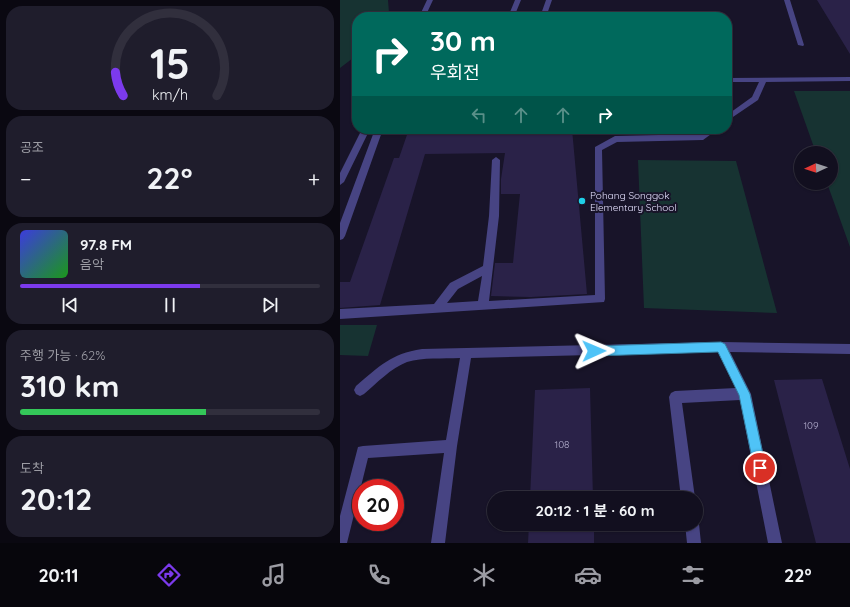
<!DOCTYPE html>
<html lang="ko">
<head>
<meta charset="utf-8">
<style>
	:root { --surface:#120f1f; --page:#1f1d2c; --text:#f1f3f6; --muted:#9c9ca4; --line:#312f3d; --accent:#7c3aed }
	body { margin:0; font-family:Quicksand,"Noto Sans KR",sans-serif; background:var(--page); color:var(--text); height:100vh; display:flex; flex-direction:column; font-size:15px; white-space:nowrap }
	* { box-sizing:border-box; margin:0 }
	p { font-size:13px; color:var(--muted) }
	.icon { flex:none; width:22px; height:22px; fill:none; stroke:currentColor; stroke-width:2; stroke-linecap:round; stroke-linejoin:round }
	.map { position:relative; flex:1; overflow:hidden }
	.details { display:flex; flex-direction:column; gap:6px; padding:6px; background:#0a0811; width:340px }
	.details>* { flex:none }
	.top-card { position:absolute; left:12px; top:12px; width:380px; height:122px; border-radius:16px; box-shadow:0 1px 3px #0004,0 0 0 1px var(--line); background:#00695c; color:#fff; overflow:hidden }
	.needle { width:26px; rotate:267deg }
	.controls { position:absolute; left:454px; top:146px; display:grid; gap:8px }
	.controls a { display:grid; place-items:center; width:44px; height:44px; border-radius:50%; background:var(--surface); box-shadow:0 1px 3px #0004,0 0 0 1px var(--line); font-size:20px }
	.speed { position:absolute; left:12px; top:479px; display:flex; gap:8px; font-size:20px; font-weight:700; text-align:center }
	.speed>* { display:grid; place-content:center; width:52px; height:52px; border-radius:50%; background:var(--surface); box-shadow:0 1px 3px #0004,0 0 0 1px var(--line); line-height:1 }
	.speed .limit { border:6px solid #d22; background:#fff; color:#111 }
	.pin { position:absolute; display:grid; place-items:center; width:34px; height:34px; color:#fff; margin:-17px; border:2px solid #fff; border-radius:50%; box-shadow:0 1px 4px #0007 }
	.me { position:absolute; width:44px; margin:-22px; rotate:89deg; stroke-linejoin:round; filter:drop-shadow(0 0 3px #0008) }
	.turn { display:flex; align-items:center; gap:14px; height:84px; padding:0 12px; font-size:18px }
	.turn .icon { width:52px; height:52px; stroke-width:2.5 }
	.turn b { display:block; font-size:28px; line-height:34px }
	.lanes { display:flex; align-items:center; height:38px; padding:0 12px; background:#0003; justify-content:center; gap:20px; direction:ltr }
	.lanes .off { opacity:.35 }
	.big { font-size:30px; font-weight:700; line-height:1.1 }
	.details .tile { flex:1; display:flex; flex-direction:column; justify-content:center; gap:6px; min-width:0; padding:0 14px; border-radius:16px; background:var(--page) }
	.details .dial { align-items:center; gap:0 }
	.dial svg { height:104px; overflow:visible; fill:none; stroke:var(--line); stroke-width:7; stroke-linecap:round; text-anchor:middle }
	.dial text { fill:var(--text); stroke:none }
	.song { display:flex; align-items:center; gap:12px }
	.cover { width:48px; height:48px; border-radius:6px; background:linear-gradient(135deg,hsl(240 70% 55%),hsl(120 70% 35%)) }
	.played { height:4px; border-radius:2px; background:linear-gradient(90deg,var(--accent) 60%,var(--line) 60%) }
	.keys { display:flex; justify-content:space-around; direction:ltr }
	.heat { display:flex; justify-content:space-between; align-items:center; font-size:22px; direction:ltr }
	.charge { height:6px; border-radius:3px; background:linear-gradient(90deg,#34c759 62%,var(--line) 0) }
	.trip { position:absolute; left:147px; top:491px; width:216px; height:40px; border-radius:20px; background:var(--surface); box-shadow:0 1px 3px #0004,0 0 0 1px var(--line); font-weight:700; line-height:40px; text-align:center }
	.menu { display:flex; height:64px; justify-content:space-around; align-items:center; background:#07060c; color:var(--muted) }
	.menu .icon { width:28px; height:28px }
	.menu .current { color:var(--accent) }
	.menu b { font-size:18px; color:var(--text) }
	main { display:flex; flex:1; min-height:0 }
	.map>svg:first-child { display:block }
	.green { fill:#173332 }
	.building { fill:#2a2248 }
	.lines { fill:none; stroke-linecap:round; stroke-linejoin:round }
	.service { fill:#474483; fill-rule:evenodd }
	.minor { fill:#474483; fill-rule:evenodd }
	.route { fill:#4fc3f7; stroke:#337fa1 }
	.poi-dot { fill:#1fd0e8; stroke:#181429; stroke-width:1.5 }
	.labels { text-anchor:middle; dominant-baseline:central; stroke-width:4; stroke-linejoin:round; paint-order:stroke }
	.poi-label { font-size:10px; fill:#e3dffc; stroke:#181429; text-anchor:start }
	.near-number-label { font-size:10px; fill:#b5b0cf }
</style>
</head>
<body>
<main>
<section class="details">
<div class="tile dial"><svg viewBox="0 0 100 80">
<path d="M14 69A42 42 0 1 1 86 69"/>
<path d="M14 69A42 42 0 0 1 8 51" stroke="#7c3aed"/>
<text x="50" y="56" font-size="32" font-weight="700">15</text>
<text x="50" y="72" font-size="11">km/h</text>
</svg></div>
<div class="tile"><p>공조</p>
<div class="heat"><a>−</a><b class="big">22°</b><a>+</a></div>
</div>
<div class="tile">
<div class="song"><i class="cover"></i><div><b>97.8 FM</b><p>음악</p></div></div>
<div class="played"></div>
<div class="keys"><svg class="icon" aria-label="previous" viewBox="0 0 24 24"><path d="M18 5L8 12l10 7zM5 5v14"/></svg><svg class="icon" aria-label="pause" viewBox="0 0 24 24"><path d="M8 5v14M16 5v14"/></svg><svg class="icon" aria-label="next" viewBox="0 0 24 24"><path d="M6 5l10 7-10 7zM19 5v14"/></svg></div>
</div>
<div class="tile"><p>주행 가능 · 62%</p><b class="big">310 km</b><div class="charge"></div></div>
<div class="tile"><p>도착</p><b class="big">20:12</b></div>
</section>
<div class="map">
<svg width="510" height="543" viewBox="0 0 510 543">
	<rect width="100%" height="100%" fill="#181429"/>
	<path class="green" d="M0,0H48L49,13L47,17H17V55L0,68Z
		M454,91H510V247L487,183H491V153H476Z
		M298,160L396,161L437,313L304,308Z
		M0,325H37L28,356L0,355Z"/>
	<path class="building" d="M477,0H510V54Z
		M69,129H232L247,294L191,297L151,296L155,263H173L180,194H161V179L165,153L85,154L40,305L0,308V282H10L54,158H59Z
		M482,379L510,469V543H476L434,380Z
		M250,388L253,498H190L195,390Z
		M189,524H254V543H188Z"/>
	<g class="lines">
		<path class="service" d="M175,0H181L174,17H168Z
			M206,0H212L206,17H200Z
			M444,0H450L464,45L463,46L458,45Z
			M381,342L510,344V354L390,352L411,394L442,543H428L400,400L342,403L355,498H341L329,397L331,393L335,391L396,388L378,352L131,358L117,446L105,543H91L104,453L28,458L7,543H0V516L18,447L23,446L106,440L120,358C103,359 83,357 67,362C51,368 37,383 24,394L20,396L16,394L14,390L16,386C40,366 50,354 82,349Z
			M356,519L359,524L361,543H347L345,524H356Z"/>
		<path class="minor" d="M87,0H93L85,17H79Z
			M510,77V81L426,82L418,100L387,121V115L412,97L419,82H387V78Z
			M22,129H30L4,182L0,185V173Z
			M35,129H43L5,236L3,239L0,240V223Z
			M369,129H378L363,140L277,142L262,150L265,299L264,302L0,319V309L94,304L110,283L143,266L149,216L152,160L156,157L160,160L159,216L149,301L255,295V147L275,136L361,134ZM142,276L138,301L107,303L118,289Z"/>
	</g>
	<path class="route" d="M381,342L385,344L410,394L426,468L424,473L420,474L416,473L414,468L399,395L378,352L254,356L250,354L248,351L250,347L254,346Z"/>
	<circle class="poi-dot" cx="242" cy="201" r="4"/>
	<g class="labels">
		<g class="poi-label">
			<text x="250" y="195">Pohang Songgok<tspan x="250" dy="12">Elementary School</tspan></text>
		</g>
		<g class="near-number-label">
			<text x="471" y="425">109</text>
			<text x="222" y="444">108</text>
		</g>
	</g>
</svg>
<div class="controls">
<a><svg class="needle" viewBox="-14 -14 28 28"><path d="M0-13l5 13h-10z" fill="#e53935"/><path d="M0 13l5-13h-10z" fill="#9c9ca4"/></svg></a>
</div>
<div class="speed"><div class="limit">20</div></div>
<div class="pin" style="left:420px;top:468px;background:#d93025"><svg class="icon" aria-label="arrive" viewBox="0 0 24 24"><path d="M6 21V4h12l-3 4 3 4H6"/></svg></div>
<svg class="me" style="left:254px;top:351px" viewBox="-20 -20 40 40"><path d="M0-17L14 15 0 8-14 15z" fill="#4fc3f7" stroke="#fff" stroke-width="4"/></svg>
<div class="trip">20:12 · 1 분 · 60 m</div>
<div class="top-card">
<div class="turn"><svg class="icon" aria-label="right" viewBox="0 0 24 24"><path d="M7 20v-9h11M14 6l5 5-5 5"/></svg><div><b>30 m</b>우회전</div></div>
<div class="lanes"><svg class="icon off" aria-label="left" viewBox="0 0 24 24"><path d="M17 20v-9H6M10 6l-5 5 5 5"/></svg><svg class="icon off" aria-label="ahead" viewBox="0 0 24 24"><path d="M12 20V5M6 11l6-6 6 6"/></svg><svg class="icon off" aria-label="ahead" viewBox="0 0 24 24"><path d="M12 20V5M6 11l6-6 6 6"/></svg><svg class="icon" aria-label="right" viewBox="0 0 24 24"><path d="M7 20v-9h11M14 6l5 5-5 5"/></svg></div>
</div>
</div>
</main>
<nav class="menu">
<b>20:11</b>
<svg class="icon current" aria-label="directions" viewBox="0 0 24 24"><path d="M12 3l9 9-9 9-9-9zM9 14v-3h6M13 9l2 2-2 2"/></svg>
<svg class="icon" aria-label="music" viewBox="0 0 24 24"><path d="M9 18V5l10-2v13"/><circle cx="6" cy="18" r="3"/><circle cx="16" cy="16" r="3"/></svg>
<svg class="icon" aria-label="phone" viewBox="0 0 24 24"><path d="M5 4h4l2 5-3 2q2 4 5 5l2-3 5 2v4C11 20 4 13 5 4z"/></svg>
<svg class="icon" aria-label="climate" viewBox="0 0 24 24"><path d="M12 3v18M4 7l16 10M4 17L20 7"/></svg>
<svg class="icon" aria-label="car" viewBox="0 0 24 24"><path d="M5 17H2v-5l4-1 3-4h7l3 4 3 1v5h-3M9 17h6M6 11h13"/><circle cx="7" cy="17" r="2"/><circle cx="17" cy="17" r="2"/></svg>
<svg class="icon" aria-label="filters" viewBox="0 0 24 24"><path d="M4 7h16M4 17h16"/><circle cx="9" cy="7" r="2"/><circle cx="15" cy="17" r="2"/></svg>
<b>22°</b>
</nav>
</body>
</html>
